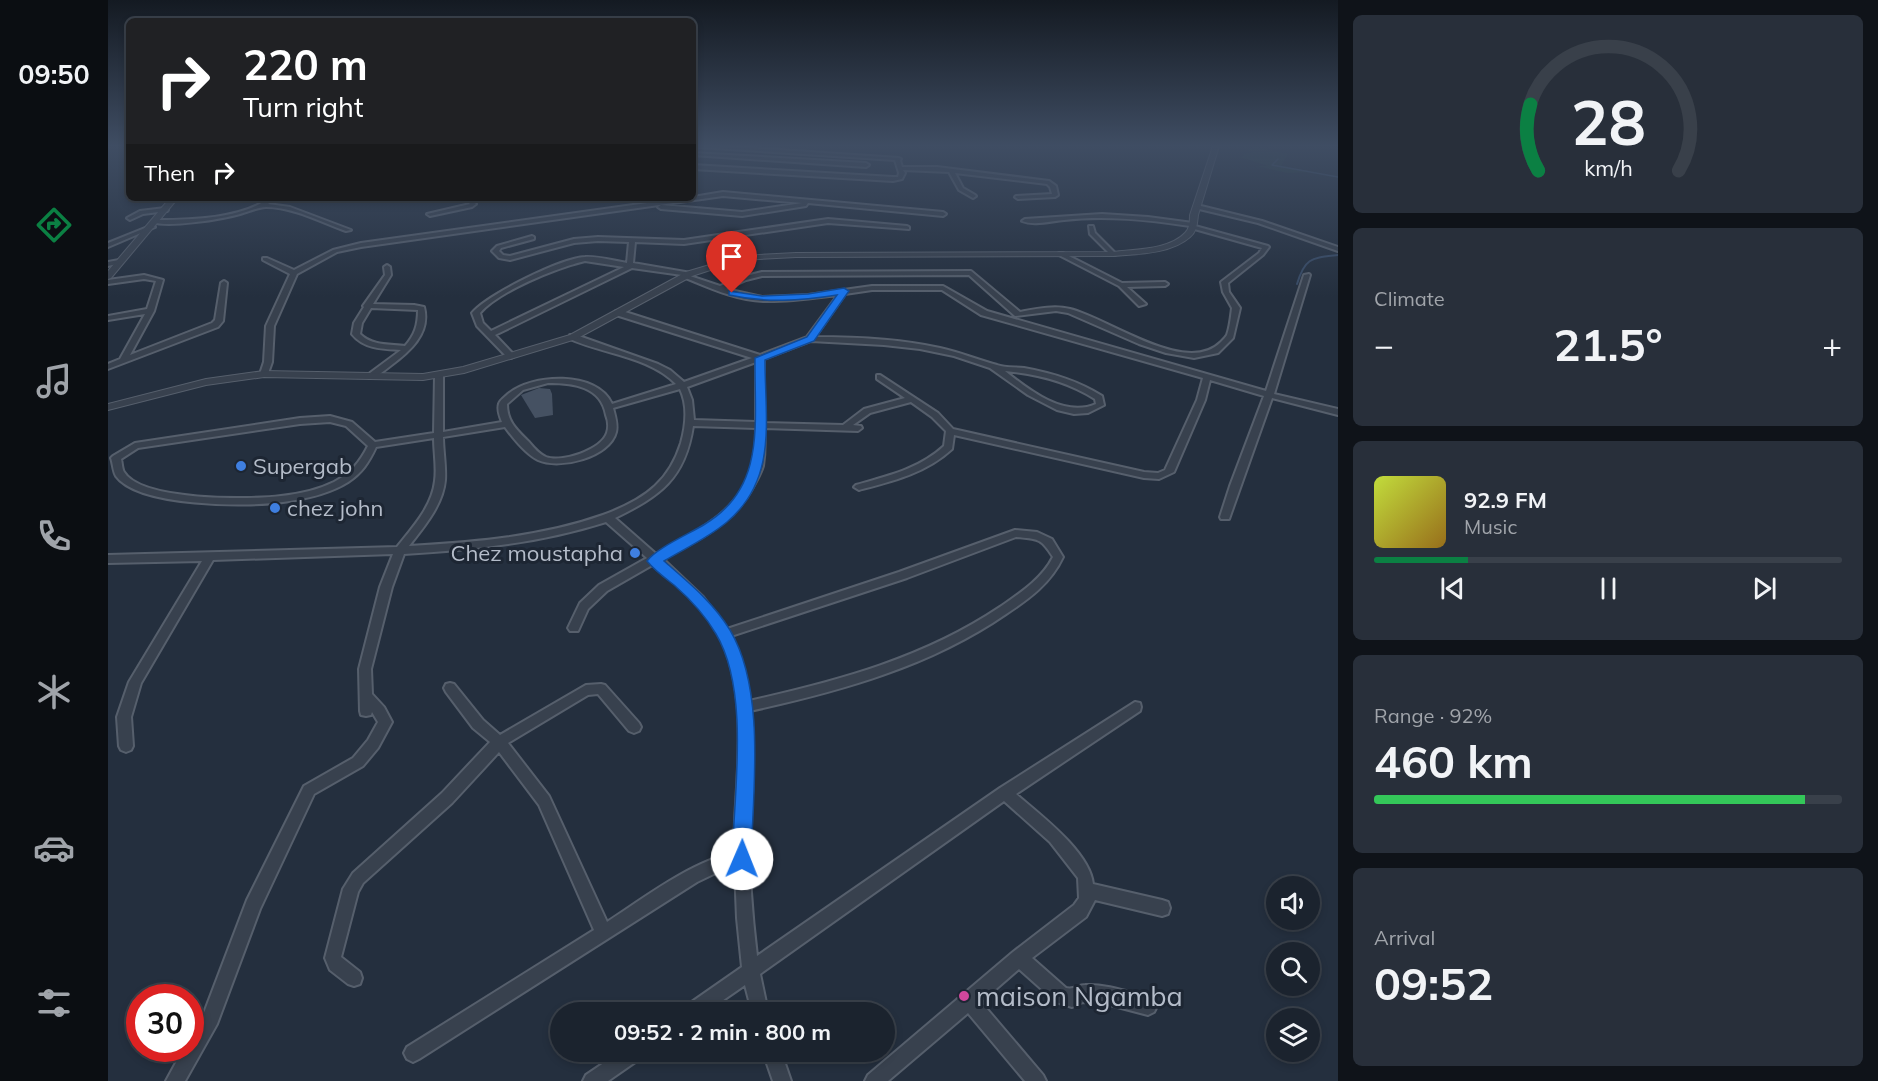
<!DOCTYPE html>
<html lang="en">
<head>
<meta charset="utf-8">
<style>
	:root { --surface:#1b232e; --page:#282f3a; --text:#f1f3f6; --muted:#a0a4aa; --line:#39404a; --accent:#0b8043 }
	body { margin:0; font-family:Mulish,sans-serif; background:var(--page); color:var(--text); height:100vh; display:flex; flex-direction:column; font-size:22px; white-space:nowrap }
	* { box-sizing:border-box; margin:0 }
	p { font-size:20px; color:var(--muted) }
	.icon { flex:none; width:33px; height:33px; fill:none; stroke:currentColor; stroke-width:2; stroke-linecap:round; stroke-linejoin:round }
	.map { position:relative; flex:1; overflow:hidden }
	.side { display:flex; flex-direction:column; gap:15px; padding:15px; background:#0f1319; width:540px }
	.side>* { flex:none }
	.top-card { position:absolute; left:18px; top:18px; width:570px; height:183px; border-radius:9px; box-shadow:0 3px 9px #0003,0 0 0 2px var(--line); background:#202124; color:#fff; overflow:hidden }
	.buttons { position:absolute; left:1158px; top:876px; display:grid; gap:12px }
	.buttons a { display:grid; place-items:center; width:54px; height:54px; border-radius:50%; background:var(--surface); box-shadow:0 3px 9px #0003,0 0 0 2px var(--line); font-size:30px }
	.speed { position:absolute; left:18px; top:984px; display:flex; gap:12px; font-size:30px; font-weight:700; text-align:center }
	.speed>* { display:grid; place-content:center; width:78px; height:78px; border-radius:50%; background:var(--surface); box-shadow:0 3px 9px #0003,0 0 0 2px var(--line); line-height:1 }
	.speed .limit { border:9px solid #d22; background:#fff; color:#111 }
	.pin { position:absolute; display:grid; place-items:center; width:51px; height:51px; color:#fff; margin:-62px -26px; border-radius:50% 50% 50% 0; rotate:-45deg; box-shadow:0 0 6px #0007 }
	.pin .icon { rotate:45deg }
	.me { position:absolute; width:66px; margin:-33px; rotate:1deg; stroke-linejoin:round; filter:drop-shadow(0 0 4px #0008) }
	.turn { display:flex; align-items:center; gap:21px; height:126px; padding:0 18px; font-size:27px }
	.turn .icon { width:78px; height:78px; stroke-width:2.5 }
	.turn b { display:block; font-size:42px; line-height:51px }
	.then { display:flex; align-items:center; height:57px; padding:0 18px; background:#0003; gap:12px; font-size:22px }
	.big { font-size:45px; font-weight:700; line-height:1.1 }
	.side .tile { flex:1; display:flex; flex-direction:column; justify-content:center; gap:9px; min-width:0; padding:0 21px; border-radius:9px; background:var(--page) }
	.side .dial { align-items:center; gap:0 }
	.dial svg { height:156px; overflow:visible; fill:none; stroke:var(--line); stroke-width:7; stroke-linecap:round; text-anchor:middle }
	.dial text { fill:var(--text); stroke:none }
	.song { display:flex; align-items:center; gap:18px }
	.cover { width:72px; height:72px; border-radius:9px; background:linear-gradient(135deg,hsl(70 70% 55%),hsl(40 70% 35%)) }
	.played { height:6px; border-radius:3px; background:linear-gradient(90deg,var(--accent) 20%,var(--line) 20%) }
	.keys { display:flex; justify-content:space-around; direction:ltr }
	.heat { display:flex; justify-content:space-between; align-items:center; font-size:33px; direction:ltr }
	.charge { height:9px; border-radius:4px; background:linear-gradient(90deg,#34c759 92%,var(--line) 0) }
	.trip { position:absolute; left:442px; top:1002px; width:345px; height:60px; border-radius:30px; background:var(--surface); box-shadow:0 3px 9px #0003,0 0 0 2px var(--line); font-weight:700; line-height:60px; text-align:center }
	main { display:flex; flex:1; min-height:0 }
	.menu { display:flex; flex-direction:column; width:108px; justify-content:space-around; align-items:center; background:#0b0e12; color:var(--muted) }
	.menu .icon { width:42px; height:42px }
	.menu .active { color:var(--accent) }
	.menu b { font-size:27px; color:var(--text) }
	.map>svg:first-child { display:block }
	.green { fill:#263c3f }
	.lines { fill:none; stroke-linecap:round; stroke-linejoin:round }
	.stream-far1 { stroke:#394c67; stroke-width:1.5 }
	.stream { stroke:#394c67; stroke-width:2 }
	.building { fill:#455162 }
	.minor-casing { stroke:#565f6c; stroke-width:4 }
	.tertiary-casing { stroke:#565f6c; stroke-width:2 }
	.minor { fill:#38414e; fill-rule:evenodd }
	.tertiary { fill:#38414e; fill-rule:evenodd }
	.route { fill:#1a73e8; stroke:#114b97; stroke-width:1.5 }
	.shop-dot { fill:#3f7fe0; stroke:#1d2633; stroke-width:2 }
	.hotel-dot { fill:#d1479c; stroke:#1d2633; stroke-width:2 }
	.labels { text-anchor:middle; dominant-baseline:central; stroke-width:6; stroke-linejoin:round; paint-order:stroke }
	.poi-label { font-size:22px; fill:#b4bcc9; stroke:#1d2633; text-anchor:start }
	.near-poi-label { font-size:27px; fill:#b4bcc9; stroke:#1d2633; text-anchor:start }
</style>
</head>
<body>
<main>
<nav class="menu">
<b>09:50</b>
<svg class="icon active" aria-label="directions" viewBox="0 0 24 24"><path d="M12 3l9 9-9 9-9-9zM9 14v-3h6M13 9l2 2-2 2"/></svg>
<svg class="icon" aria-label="music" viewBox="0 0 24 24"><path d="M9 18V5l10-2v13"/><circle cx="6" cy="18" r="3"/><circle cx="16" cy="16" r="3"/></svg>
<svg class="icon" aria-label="phone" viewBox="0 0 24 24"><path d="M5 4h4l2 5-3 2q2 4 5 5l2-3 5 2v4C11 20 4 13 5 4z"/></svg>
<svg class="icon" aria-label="climate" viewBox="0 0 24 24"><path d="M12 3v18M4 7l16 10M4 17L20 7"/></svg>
<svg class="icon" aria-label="car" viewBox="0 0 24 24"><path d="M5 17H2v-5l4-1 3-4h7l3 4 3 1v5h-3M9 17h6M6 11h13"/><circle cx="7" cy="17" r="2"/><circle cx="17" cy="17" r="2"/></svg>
<svg class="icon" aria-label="filters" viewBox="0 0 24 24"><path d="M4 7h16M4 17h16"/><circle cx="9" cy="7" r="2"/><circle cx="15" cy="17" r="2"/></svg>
</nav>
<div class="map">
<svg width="1230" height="1081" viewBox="0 0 1230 1081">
	<rect width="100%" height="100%" fill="#242f3e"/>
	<path class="green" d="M1149,147L1180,154L1173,166L1207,172L1179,173L1149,166H1160L1132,157L1137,156L1133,154L1144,153L1139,149Z"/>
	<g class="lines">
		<path class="stream-far1" d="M1170,159L1164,165L1230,177"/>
		<path class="stream" d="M1189,284C1197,257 1204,258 1230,255"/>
	</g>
	<path class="building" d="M431,388L442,389L444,394L445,415L427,418L413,395Z"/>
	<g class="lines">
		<g class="minor-casing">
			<path id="minor" d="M588,146H611L791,158L793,159L792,160L794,167H829L941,181L948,186L950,195L947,197L910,199L907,197L908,196L944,194L942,187L939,184L847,173L855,188L867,195L868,196L865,198L851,190L841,172L795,170L797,173L794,179L785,181L585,169V165L785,177H790L791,173L787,160L590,147Z
				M585,153L758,163L761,165L758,167L585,155Z
				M615,192L835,212L838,214L835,216L700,203L698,206L634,216L553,209L550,207L553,205L634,212L694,203L615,196L253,247L229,252L189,274L166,326L164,362L159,376H156L152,374L156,362L158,326L182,274L155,260V258H159L186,270L225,250L253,243L575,198H585V197Z
				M48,198H59L56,200Z
				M161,198H167L160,204L182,207L243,230L238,231C213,222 185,207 158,207C150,207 140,212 132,214C115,219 59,228 45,222L48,220C81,220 134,219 161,198Z
				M356,198H362L368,204L364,207L322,216L319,214L362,204Z
				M1089,205L1154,221L1230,247V251L1150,223L1087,208L1086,207Z
				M57,208L60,210L59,211L35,214L22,220L19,218L32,211Z
				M994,214L1040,217L1085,223L1087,226L1160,246L1161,247L1155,255L1120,283L1121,292L1132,308L1125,338L1110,353L1086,358L1058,353L1031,344L960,313L948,311L907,316L861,275L654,276L638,280L618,289L654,297L700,295L764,286H835L879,311L1158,391L1196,275L1201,274L1202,275L1166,394L1230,409V415L1164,398L1121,519H1113L1112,517L1122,486L1156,396L1102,380L1097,400L1066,472L1051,479L1036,478L846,435L844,449C818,473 785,481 751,490L746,487L748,485C780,476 811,469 836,446L838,431L824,417L803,402L762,413L745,425L753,426L754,428L750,431L656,428C657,440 657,453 655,466C653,473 649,480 645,487C626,523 589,541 555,559L595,597L619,629L791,572L907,530L929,532L944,539L955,557C943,583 921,599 898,614C821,667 732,691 642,711C644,752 642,792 641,832C641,873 644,915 649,956L892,788L1027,702L1032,703L1033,707L1032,711L908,794C931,814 982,852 985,884L1054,900L1060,902L1062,908L1060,914L1054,916L987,900L978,917L924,958L958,988C966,990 970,985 977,985C998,984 1020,992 1040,997L1046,1000L1049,1006L1046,1012L1040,1015L998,1004L975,1002L964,1007L948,1002L911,969L873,1002L935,1075L938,1081H917L860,1013L780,1081H757L760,1075L905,952L966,905L971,898L970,878L942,842L896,801L652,974L660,1012H644L637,985L598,1012H575L578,1006L634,967L629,918L627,868L614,870L589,882L311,1059L305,1062L299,1059L296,1053L299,1047L486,930L431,805L391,752L344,803L255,883L250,892L233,957L252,972L254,978L252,984L246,986L240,984L222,970L217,958L235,889L245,873L334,793L382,742L365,728L338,692L336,688L338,684L342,683L346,684L375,720L392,735L478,685L493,684L497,685L531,723L533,727L531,731L526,733L521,731L490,694L480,695L400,743L441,796L499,922C536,898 584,861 626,853C626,784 644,699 611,635C596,607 569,585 546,564L499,591L480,609L470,631H462L460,628L472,603L491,585L539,558L498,522C432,543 365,550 296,554L284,587L263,669L264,694L276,707L284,722L270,748L255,766L206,794L152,909L109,1024L77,1081H58L76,1048H82V1037L96,1013L139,900L196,786L245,758L260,740L270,722L264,712L263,715L258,716L253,715L252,711L251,669L272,587L285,554L105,560L33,683L23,717L25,746L23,750L18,752L13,750L11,746L9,717L21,682L94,561L0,563V555L289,547C304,528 324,507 327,481C329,468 326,452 326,438L268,447C261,462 254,473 240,482C221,494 197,499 175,502C140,507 30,507 8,476C5,471 5,463 3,458L5,456L27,443L192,418L222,416L244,422L267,442L326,433L327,376L331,374L335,376V432L394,422C392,417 389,410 391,404C392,400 397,397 400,394C423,374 489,370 504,404L568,384C542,357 496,354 462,339V335H468L550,364L562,370L576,382L644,358L508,315V311H514L652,355L699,337L730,295C705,298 680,302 655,301C627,300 600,287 575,277L574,275L524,268L387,335L407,356L403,358H400L369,326L364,313C379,295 453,258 477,257C490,256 506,261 519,263L521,242L490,241L466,243L402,260L391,258L384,251L389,246L424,236L426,237V239L393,248L391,251L395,255L402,256L466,239L490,237L576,240L720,219L799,226L801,227V229L720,223L576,244L527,242L525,263L583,273L584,274L582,276L612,286L634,277L654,272L863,271L912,312C928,309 946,305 962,309C1000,318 1078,377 1113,342C1114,341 1118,337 1119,335C1122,327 1123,316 1124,308L1115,292L1113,282L1151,253L1154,248L1083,228L1082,226C1041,220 998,215 956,220C943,221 926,226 914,221L917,219ZM477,261L516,267L383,331L375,323L372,313C391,291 448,268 477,261ZM764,290H834L873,315L1095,378L1089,400L1057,470L1050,473L1036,472L845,429L830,413L772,375H769V379L797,398L756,409L735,425L656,423V359L703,341L776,345L812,349L846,356L882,368L920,395L949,410L966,414L980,413L996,405L994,396C970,381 944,373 916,368C908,367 897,368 889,365C870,360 851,352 832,348C792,339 748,337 707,337L737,294ZM648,362V422L586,420L584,400L579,387ZM897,371C929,374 959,381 987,399L988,404C956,418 921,390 897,371ZM440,383C465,383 493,386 498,415C500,420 501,427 499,433C493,450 454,463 438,457C431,454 426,448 421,442C409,430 399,422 399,404L415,390ZM572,389C580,405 578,425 573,443C568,459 560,474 547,486C533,499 514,508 495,515C433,537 367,542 301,546C315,528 335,505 337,480C338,466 335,451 335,437L397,427C405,438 418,454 430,460C452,470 502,457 508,432C510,424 507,416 505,408ZM222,422L238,426L260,446C252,462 243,473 226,482C210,490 191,494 173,496C142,500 33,501 16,472C14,469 14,463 13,459L30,448L192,424ZM585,426L648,428C648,440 648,453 645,465C635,510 585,534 548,554L507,518C552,496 577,479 585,426ZM908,537C930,539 933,538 945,557C934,579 912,593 892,607C816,658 730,681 641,701C638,678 633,657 623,636L799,578Z
				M42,226L47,227L0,247V243Z
				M981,226H985L987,233L1007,253V255H1003L982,234Z
				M951,253H955L1014,283L1057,282L1060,284L1057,286L1019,287L1038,304L1031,306L1011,286L951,255Z
				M11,260L14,262L13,263L0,266V262Z
				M279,265L282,267L283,275L265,304L306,305L316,307C323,334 301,352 281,367C276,371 271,375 265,377H262V373L293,350C275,349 256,349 244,334L246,323L256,307L255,306L277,275L276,267ZM263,308L310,310C310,325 307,335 297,346C282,344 264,346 252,334L254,323Z
				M36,275L55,280L46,311L22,355L104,323L107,320L113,283L116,281L119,283L115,321L110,327L0,369V364L12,359L37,314L0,320V316L39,309L48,281L36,279L0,284V280Z
				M512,1052H536L533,1058L500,1081H475L478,1075Z
				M655,1052H673L683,1081H665Z"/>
		</g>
		<g class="tertiary-casing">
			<path id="tertiary" d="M1105,146H1111L1090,215C1089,223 1089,231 1082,237C1063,254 1029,254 1005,256L688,257L633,260L584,276L468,339L356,373L315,380L156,377L98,385L0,410V404L98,379L156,371L315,374L355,367L462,335L578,272L632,256L688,253L1005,252C1027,249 1061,250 1077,233C1082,228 1082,221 1082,215Z
				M62,198H70L3,278L0,279V271Z"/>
		</g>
		<use href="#minor" class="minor"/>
		<use href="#tertiary" class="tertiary"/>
	</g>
	<linearGradient id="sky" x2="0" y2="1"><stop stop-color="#141a22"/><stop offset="0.49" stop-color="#3f4d63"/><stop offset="1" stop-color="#3f4d63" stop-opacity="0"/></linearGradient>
	<rect width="1230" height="297" fill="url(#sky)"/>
	<path class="route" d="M736,288L741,291L706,341L657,360C657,420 670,479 619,522C600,538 576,549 556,561C580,582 605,602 622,630C658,690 645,792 643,859L641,866L634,869L627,866L624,859C626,794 642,691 608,634C597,615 582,599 566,585C557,578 546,570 539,561C548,548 583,533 597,524C659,487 646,421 647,358L699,337L729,295C692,301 658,303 621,295V291L654,296L700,294Z"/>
	<g class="shop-dot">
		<circle cx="133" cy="466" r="6"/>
		<circle cx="167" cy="508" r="6"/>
		<circle cx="527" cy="553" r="6"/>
	</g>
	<circle class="hotel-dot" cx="856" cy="996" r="6"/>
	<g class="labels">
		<g class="poi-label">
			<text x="145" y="466">Supergab</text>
			<text x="179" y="508">chez john</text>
			<text x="515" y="553" text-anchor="end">Chez moustapha</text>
		</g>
		<g class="near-poi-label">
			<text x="868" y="996">maison Ngamba</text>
		</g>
	</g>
</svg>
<div class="buttons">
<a><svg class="icon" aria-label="sound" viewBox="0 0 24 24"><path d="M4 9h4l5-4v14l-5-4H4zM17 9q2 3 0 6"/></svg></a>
<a><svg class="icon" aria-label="search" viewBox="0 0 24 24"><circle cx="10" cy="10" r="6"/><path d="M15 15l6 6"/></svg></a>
<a><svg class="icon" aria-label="layers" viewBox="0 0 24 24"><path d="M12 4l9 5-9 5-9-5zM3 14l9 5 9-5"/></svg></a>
</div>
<div class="speed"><div class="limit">30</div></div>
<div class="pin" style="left:624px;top:293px;background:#d93025"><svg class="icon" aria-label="arrive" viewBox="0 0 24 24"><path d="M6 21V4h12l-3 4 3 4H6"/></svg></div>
<svg class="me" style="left:634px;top:859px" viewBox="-20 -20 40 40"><circle r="19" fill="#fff"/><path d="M0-13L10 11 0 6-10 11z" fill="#1a73e8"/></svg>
<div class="trip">09:52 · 2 min · 800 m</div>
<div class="top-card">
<div class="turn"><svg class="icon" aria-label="right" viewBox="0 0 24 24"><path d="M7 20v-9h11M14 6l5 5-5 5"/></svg><div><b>220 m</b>Turn right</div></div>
<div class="then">Then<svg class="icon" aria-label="right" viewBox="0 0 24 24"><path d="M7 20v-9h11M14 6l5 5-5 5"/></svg></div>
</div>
</div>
<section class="side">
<div class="tile dial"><svg viewBox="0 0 100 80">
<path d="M14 69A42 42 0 1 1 86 69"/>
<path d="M14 69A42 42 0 0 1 10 35" stroke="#0b8043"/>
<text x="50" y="56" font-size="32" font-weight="700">28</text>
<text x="50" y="72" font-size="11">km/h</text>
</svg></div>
<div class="tile"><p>Climate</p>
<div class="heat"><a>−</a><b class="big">21.5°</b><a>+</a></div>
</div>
<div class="tile">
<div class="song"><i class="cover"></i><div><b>92.9 FM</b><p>Music</p></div></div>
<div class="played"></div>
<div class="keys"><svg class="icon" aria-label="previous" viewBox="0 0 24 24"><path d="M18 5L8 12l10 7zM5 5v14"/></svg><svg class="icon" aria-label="pause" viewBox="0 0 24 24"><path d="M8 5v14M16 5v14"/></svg><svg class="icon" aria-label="next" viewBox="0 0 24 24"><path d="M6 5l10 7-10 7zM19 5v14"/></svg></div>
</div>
<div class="tile"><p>Range · 92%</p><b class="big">460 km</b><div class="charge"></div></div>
<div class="tile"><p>Arrival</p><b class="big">09:52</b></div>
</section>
</main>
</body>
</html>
